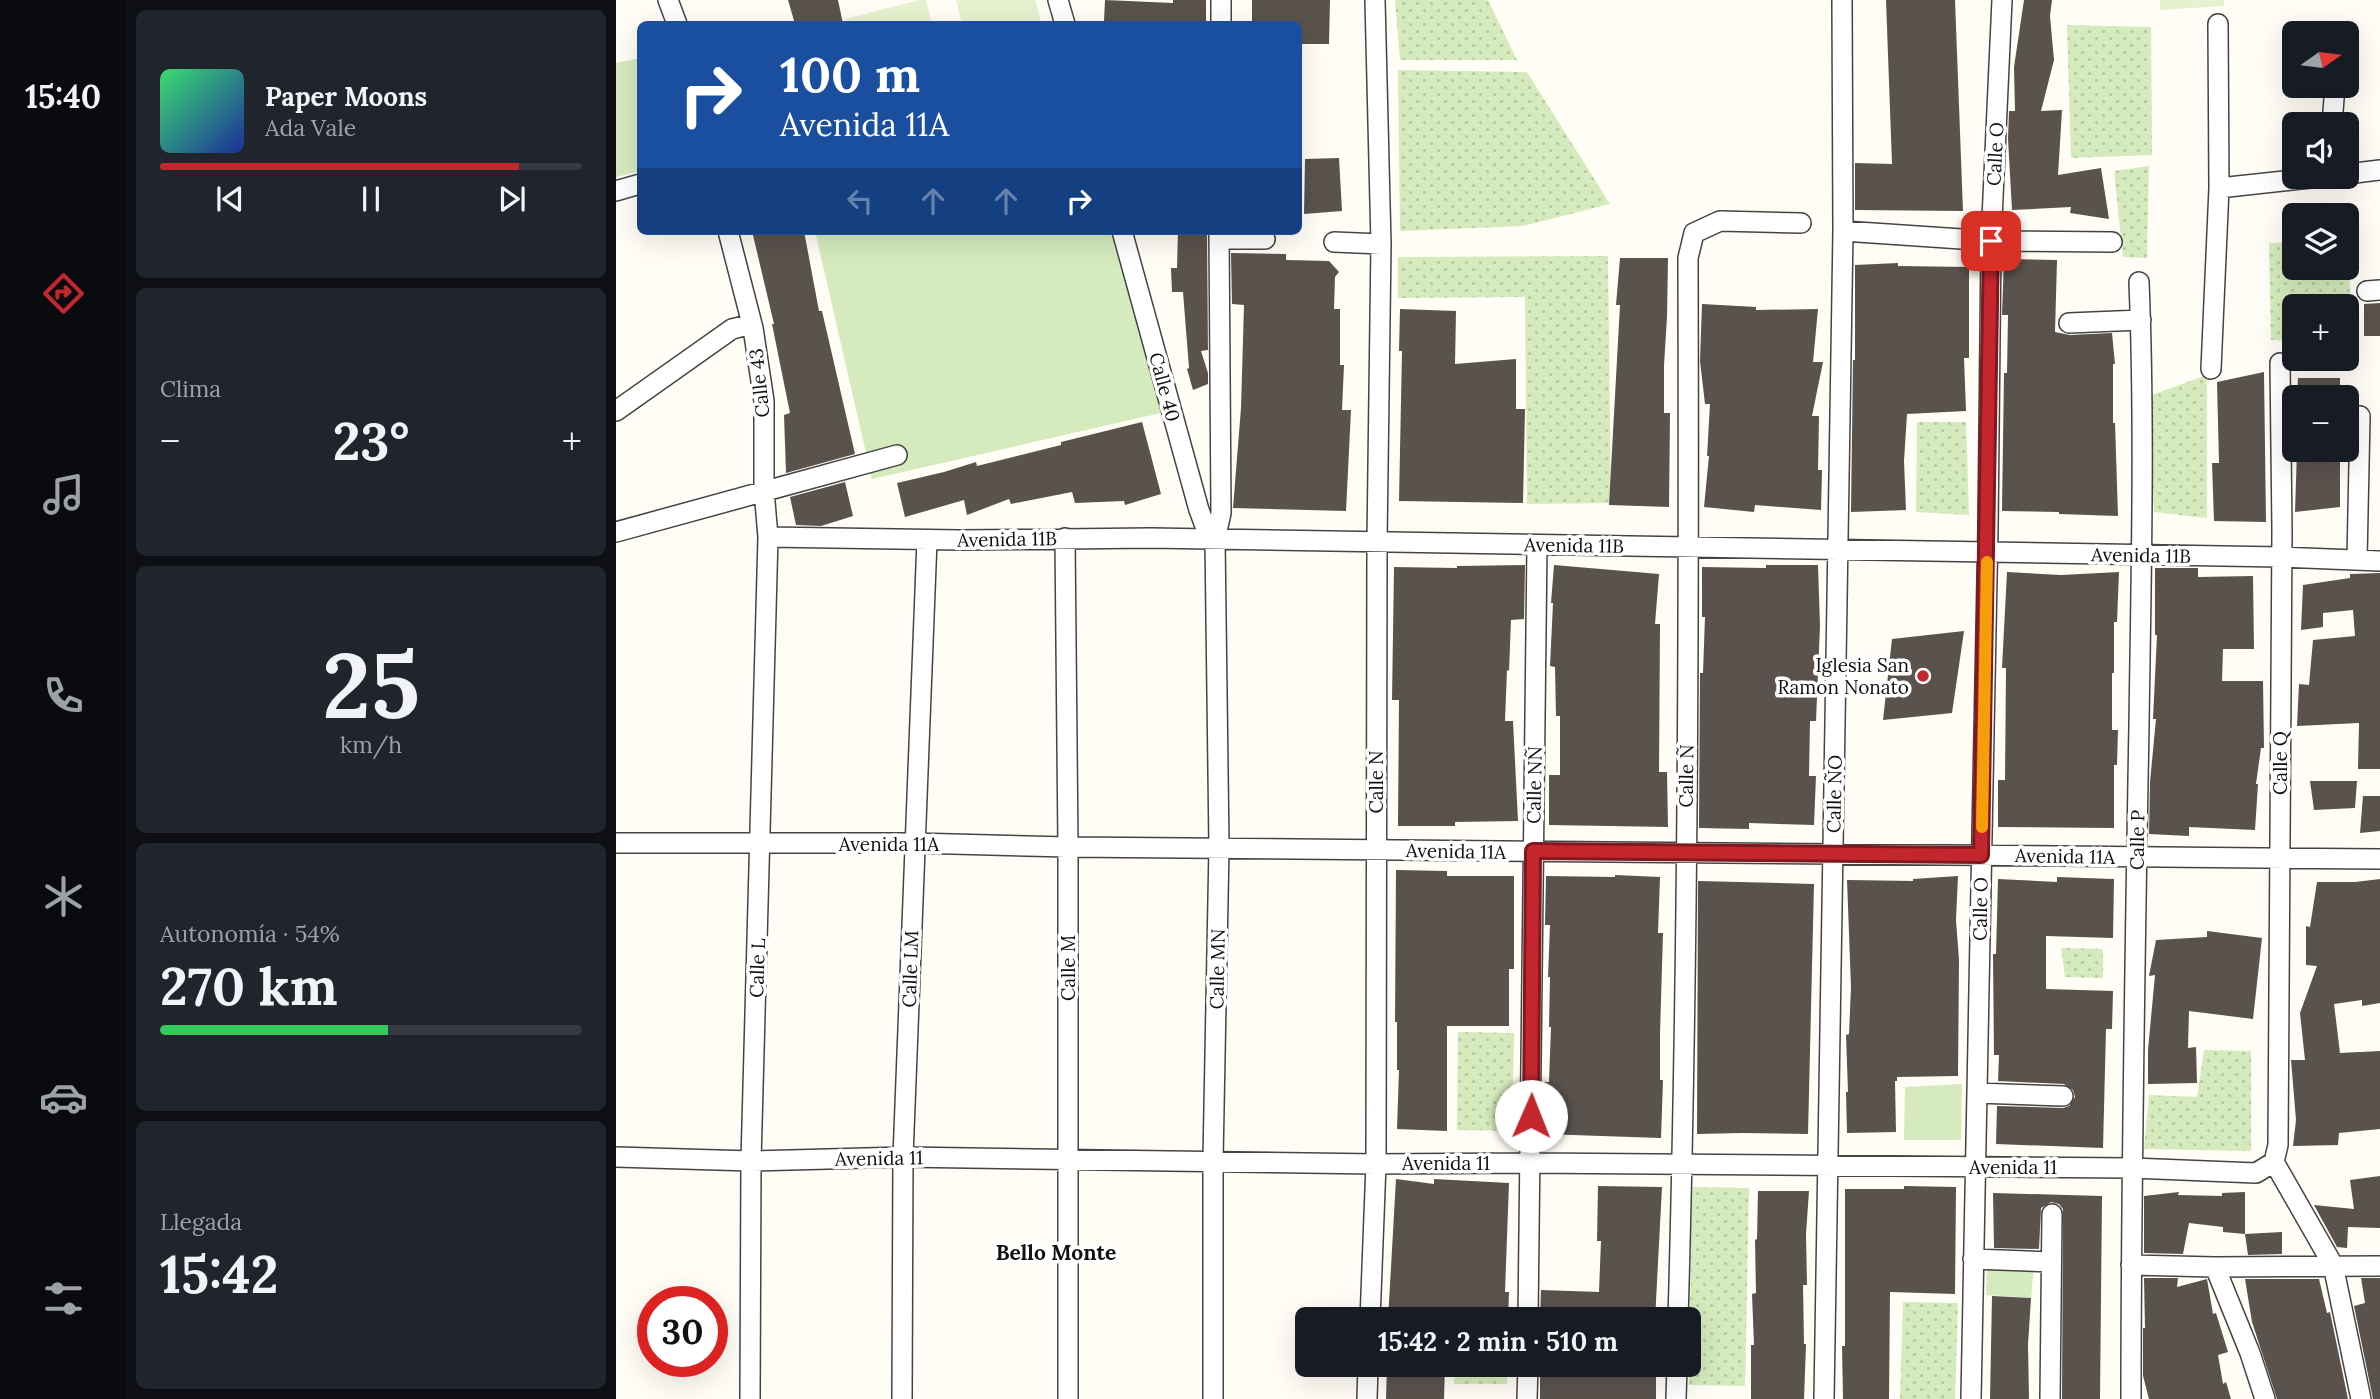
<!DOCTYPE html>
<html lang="es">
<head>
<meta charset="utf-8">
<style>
	:root { --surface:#171b24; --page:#20242c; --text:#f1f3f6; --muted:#9ea1a6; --line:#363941; --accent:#c4262e }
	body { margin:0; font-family:Lora,serif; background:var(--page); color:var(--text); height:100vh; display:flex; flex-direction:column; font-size:26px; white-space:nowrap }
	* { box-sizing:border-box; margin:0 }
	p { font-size:23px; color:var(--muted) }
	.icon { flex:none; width:38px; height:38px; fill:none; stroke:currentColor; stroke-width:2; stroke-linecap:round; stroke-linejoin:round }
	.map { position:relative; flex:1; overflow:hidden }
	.side { display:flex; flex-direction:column; gap:10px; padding:10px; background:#0d0f14; width:490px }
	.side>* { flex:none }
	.banner { position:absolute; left:21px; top:21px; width:665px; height:214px; border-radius:10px; box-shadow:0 7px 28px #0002; background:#1a4fa0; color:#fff; overflow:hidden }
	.needle { width:46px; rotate:76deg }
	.tools { position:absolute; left:1666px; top:21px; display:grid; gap:14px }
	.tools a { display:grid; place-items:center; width:77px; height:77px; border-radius:10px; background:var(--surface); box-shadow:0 7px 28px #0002; font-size:35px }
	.speed { position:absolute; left:21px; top:1286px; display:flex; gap:14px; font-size:35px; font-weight:700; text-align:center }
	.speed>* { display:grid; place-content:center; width:91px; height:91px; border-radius:50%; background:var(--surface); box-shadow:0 7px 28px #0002; line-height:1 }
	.speed .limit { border:10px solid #d22; background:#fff; color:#111 }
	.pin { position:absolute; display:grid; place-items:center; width:60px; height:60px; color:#fff; margin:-30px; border-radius:14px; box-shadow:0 4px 10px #0006 }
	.me { position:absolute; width:77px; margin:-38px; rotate:1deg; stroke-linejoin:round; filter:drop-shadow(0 0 5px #0008) }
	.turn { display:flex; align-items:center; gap:24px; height:147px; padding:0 28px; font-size:32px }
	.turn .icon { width:91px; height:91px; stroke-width:2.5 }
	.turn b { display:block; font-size:49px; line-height:60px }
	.lanes { display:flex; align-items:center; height:66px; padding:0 28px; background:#0003; justify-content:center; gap:35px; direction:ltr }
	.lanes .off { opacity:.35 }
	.big { font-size:52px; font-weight:800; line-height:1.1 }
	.side .tile { flex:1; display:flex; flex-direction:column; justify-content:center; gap:10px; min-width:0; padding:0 24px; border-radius:10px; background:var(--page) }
	.side .dial { align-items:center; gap:0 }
	.dial b { font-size:91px; line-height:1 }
	.song { display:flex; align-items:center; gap:21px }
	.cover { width:84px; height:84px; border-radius:10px; background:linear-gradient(135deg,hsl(140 70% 55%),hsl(230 70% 35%)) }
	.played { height:7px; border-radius:4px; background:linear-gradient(90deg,var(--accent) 85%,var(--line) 85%) }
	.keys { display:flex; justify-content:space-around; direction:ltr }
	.heat { display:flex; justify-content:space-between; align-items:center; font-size:38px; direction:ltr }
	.charge { height:10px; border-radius:5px; background:linear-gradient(90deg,#34c759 54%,var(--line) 0) }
	.trip { position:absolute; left:679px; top:1307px; width:406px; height:70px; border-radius:10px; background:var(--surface); box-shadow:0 7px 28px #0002; font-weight:800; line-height:70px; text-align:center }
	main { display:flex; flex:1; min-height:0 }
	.dock { display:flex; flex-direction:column; width:126px; justify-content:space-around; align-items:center; background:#090b0e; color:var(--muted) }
	.dock .icon { width:49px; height:49px }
	.dock .selected { color:var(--accent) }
	.dock b { font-size:32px; color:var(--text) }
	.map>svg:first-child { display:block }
	.grass { fill:url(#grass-dots) }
	.park { fill:#d5ebbd }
	.pitch { fill:#e6f2cf }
	.building { fill:#5a524d }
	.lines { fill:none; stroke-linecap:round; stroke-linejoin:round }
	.minor-casing { stroke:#444; stroke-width:22 }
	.minor { stroke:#fff; stroke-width:19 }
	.route-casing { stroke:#7f191e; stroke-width:18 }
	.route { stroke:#c4262e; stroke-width:12 }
	.slow { stroke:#f59e0b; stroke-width:12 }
	.poi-dot { fill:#c4262e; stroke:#fff; stroke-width:2.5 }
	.labels { text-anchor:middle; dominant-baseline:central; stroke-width:7; stroke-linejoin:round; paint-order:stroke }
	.street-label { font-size:19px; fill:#111; stroke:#fff }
	.poi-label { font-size:19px; fill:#111; stroke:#fff; text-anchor:end }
	.neighbourhood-label { font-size:21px; font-weight:bold; fill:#111; stroke:#fff }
</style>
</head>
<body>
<main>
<nav class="dock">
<b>15:40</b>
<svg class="icon selected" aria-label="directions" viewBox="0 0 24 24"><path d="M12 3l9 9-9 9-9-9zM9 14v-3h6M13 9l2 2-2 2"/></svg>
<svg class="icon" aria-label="music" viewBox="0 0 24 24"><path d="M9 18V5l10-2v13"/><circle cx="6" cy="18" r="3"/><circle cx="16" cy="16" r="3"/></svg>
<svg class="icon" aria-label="phone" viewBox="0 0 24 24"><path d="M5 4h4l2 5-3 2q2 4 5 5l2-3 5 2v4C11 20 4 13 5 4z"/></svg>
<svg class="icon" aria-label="climate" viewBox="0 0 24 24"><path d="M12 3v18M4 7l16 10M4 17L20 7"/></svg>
<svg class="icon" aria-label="car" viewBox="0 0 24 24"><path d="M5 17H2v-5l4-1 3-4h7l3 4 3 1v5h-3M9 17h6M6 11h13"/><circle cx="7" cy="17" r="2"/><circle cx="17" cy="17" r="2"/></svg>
<svg class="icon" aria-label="filters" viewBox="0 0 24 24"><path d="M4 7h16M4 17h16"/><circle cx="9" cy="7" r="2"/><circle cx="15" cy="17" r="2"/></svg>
</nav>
<section class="side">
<div class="tile">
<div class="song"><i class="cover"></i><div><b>Paper Moons</b><p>Ada Vale</p></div></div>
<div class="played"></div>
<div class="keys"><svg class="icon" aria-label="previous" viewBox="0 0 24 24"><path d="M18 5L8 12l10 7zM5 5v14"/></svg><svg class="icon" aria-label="pause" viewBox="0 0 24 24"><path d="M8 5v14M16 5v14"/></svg><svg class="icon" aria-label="next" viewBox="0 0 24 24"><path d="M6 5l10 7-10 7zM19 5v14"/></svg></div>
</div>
<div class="tile"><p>Clima</p>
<div class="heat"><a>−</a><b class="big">23°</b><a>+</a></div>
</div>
<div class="tile dial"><b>25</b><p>km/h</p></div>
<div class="tile"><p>Autonomía · 54%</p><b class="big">270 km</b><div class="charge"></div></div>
<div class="tile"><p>Llegada</p><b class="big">15:42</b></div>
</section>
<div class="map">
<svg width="1764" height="1399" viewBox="0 0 1764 1399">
	<defs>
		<pattern id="grass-dots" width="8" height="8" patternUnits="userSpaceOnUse" patternTransform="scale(1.75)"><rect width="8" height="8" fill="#d5ebbd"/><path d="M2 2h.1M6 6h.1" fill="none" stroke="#b6c8a1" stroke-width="1.8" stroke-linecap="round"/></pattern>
	</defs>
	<rect width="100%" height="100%" fill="#fffdf5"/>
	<path class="grass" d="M779,0H872L901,60H784Z
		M1451,25L1535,27L1536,155L1455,158Z
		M782,70L911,72L994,204L907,226L784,231Z
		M1533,166L1531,258L1507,257L1498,171Z
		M1731,241H1733L1735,341H1731V306H1678V341L1655,340L1653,243L1678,242V268H1731Z
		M992,256L995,503L911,504L909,297L782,298V257Z
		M1591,375V518L1538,512L1533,396Z
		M1301,422H1350L1353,515L1300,512Z
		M1445,948L1487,949V978L1449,977Z
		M842,1032L898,1033L896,1131L841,1130Z
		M1588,1050L1635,1051V1151L1528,1149L1533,1095L1581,1097Z
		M1076,1187L1133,1188L1129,1386L1073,1385Z
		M1287,1302L1342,1303L1339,1399H1284Z
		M839,1365H891V1384H838Z"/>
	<path class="park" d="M24,58V171L0,177V63Z
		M199,231H497L545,413L256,479Z
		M1346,1084L1345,1140H1288L1289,1087Z
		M1371,1264L1418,1265L1415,1298L1370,1295Z"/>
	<path class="pitch" d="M304,0H310L316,24H231L229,19Z
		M340,0H420L425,24H346Z
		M1544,0H1608V6L1544,10Z"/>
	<path class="building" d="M172,0H222L227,24H179Z
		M489,0L557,3V0H590V24H495V22L488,21Z
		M636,0H714L713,44H682V24H636Z
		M1270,0H1339L1347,211L1239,210V163L1276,164Z
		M1408,0H1436L1434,16L1438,60L1425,111L1446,110L1442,175L1485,168L1493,219L1454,213L1455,207L1396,210L1392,139L1393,111H1399L1398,67Z
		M723,158L726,211L688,214L689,159Z
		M136,231H188L203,311H206L239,454L170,473L168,415L174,413L156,324H158Z
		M562,231H591L592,350L585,351L592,373V384L577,390L571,369L573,368L567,292H556L555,268H561Z
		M615,253L670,254V260L713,261L723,272L719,277L718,309H724V365H728L726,410H735L730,511L617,508L625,408L628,305L616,304Z
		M1004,258H1052L1051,317L1048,365V413H1054L1053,507L993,505L1004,305H1000Z
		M1388,259L1441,260L1439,332L1454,335L1496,333L1499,364H1497V423H1499L1502,516L1443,514V512L1386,511L1388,373H1391L1392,315H1386Z
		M1282,263V266L1353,267V358H1348L1350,411L1291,414L1288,461L1290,510L1235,512L1237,360H1239V265Z
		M1764,303V336H1748V304Z
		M1086,304L1140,307V310L1202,309L1197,362H1207L1196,416H1203L1202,470H1206L1205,510L1139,505L1138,512L1088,507L1093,456H1091L1094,404H1089L1084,361Z
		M784,309L840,311L839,364L900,359V409H909L907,503L783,501L786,351H783Z
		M1648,372L1650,522L1598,521L1596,463H1603L1601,382Z
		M1682,378H1724V397H1681Z
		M526,422L545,494L509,505L508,501L459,503L456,492L395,504L393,499L351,515L348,500L289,517L281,483L328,472L360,462L361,466L445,445V442Z
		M1681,450H1724V507L1679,512Z
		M229,482L237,516L205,526L180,525L174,497Z
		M909,565L908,619L895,620L893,671L891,670L889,721H897L902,821L839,822V826H782L783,700H776L778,567L841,568V566Z
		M938,565L1043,574L1039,624H1044L1043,772H1051L1052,827L933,825V775H944V716H940L939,667L934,666L937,603H935Z
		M1150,565H1202L1204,626L1200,721H1194L1193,776H1200L1198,825L1133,823V829L1083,828L1084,673H1087L1089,617H1086V567L1150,568Z
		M1539,568H1582V577L1637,576L1638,649H1607L1606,681H1647L1648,748H1645L1640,784H1642L1639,830L1573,827V836L1533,834L1534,782L1540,719H1537L1541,635H1539Z
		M1391,572L1445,575L1503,572L1501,622H1498V673H1496V730H1502L1501,765H1498V828L1382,827V780H1389L1390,668H1386Z
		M1764,573V769H1742L1743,723L1681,726L1683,684L1693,685L1697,640L1739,636L1737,610L1707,613V627L1685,630L1687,585L1734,578V574Z
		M1348,631L1336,713L1267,720L1276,639Z
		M1694,781H1741L1739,808L1698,810Z
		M1747,796H1764V831L1744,833Z
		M780,870L831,871V876H898V969H893V1026H831V1131L781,1129L783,1070H781V1022H779Z
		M999,875L1044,877L1042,933H1047L1044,1033V1080H1047L1045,1138L927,1134L928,1082H933L935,1027H933L934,977H932L934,925H929L930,876L999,877Z
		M1342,876L1340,920L1343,960L1342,1076L1281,1077V1081H1279L1280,1132L1231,1133L1230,1092H1232L1230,1035L1233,1034L1235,987L1231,880L1297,881V879Z
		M1441,877L1498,879L1497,938L1430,936V989L1497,991L1496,1029H1490L1487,1148L1380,1144L1381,1106L1447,1108L1453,1106L1459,1097L1457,1090L1448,1084L1382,1081L1383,1055H1378L1377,954H1380L1382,879L1441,882Z
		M1764,879V1003L1746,1006V1000L1718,1004L1724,1053L1764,1051V1129L1723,1133L1722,1145L1677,1146L1680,1120L1675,1060H1689L1684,1013L1701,966L1690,965V926L1694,927L1701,882H1739Z
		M1082,881L1198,884L1192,1134L1126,1133L1081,1134Z
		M1591,931L1646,938L1637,1019L1573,1011L1572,1048L1580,1047L1581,1083L1532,1084V1050L1539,975L1533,976L1540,940L1591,937Z
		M1764,1176V1228L1732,1227L1731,1248L1721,1247L1698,1205L1738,1209L1734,1180Z
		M780,1179L818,1184V1179L893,1183L889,1292H893L892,1320H772Z
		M982,1186L1046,1187L1039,1320H924L925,1290L983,1292L985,1241H981Z
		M1288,1186L1340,1187L1339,1294L1274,1292L1273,1399H1227L1226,1346H1229V1189H1288Z
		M1142,1191H1193L1190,1234L1191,1285H1187L1188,1344H1190L1188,1399H1135V1345H1138L1136,1294L1140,1293L1139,1240L1141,1239Z
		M1563,1192L1562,1195L1606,1196V1193L1629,1192V1234L1607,1232V1227L1573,1223L1567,1254L1528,1253V1196Z
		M1377,1193L1486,1196L1484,1399H1446L1447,1209L1443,1204L1435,1202L1425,1208L1423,1249L1378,1248Z
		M1666,1232V1254L1632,1255L1629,1234Z
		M1528,1278H1562L1561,1287L1591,1279L1597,1314L1600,1313L1612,1352L1602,1355L1607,1384L1610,1382L1615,1399H1533L1527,1376V1328H1529Z
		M1745,1278H1764V1399H1757L1738,1306L1749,1303Z
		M1629,1279H1703L1711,1313L1714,1312L1732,1399H1661L1636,1322Z
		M1376,1296L1415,1298L1412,1345L1413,1399H1374Z
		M771,1365H829L828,1399H770Z
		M924,1365H1040V1399H924Z"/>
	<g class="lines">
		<g class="minor-casing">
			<path id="minor" d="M52,0L61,24
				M442,0L449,24
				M605,24V0
				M1716,124L1719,86
				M1731,174L1764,170
				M1603,188L1704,177
				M0,191L24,184
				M112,231L137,328L148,401V490L152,537L135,1161L134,1399
				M506,231L583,510L589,526L599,540
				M1227,231L1375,241L1496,242
				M603,239H649
				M718,242L765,244
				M1751,291L1764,290
				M1453,323L1525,320
				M1595,369L1603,188L1602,24
				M0,411L116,329L136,324
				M0,532L281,455
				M152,537L344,540L535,538L1665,557L1764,561
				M449,538L452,847V1399
				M1741,560L1744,416
				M0,843H299L452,847L1764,859
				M1361,1093L1447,1096
				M0,1157L135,1161L287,1157L760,1164L914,1163L1516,1168L1640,1173L1658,1162
				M1658,1162L1662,1145L1666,531L1664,363
				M1658,1162L1717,1265L1745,1399
				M1357,1259L1435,1262
				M1515,1265L1599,1267L1764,1266
				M1599,1267L1634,1353L1649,1399
				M754,1320L760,1164L761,542L765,244L759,0
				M912,1320L921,545
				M1062,1320C1072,966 1073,612 1072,258L1078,233L1104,221L1185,223
				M286,1399L287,1157L311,540
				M597,1399V1160L603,847L599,540L605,513L603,231
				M751,1399L752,1365
				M911,1399L912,1365
				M1060,1399L1061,1365
				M1208,1399L1227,231L1226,0
				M1355,1399L1372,527L1375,241L1386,0
				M1434,1399L1436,1214
				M1515,1399C1515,1174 1519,950 1523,725C1525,578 1529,430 1523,282"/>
		</g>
		<use href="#minor" class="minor"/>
	</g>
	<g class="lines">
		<g class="route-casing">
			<path id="route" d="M915,1116L917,851L1365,855L1375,241"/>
		</g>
		<use href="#route" class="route"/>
		<path class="slow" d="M1366,827L1371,562"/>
	</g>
	<circle class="poi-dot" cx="1307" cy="676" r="7"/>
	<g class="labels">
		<g class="street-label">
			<text transform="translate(1379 154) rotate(-87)">Calle O</text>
			<text transform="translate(143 383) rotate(-96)">Calle 43</text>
			<text transform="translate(549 387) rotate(75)">Calle 40</text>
			<text transform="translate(391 539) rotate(-1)">Avenida 11B</text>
			<text transform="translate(958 545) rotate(1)">Avenida 11B</text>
			<text transform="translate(1525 555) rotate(1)">Avenida 11B</text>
			<text transform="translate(1664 763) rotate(-90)">Calle Q</text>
			<text transform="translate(1070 776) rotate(-89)">Calle Ñ</text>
			<text transform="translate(760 782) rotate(-90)">Calle N</text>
			<text transform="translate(918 785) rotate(-89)">Calle NÑ</text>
			<text transform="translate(1218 794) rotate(-89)">Calle ÑO</text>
			<text transform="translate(1521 840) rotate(-89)">Calle P</text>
			<text x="273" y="844">Avenida 11A</text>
			<text transform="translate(840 851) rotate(1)">Avenida 11A</text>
			<text transform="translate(1449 856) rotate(1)">Avenida 11A</text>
			<text transform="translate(1364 909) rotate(-89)">Calle O</text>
			<text transform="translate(141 968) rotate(-88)">Calle L</text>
			<text transform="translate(452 968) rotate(-90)">Calle M</text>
			<text transform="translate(294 969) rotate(-88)">Calle LM</text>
			<text transform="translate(601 969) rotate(-89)">Calle MN</text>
			<text transform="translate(263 1158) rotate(-1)">Avenida 11</text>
			<text x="830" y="1163">Avenida 11</text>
			<text x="1397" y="1167">Avenida 11</text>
		</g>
		<g class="poi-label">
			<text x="1293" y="665">Iglesia San<tspan x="1293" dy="22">Ramon Nonato</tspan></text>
		</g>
		<g class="neighbourhood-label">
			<text x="440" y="1252">Bello Monte</text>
		</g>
	</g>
</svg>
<div class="tools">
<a><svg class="needle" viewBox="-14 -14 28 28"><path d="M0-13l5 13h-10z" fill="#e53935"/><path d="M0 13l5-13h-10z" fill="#9ea1a6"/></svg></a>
<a><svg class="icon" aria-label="sound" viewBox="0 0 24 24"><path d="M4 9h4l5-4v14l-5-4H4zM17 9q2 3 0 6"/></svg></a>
<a><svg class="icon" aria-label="layers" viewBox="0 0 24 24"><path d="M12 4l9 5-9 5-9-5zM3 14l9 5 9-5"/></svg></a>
<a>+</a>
<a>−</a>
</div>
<div class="speed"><div class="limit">30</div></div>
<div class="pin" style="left:1375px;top:241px;background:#d93025"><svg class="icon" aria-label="arrive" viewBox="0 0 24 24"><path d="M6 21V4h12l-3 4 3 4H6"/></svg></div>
<svg class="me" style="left:915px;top:1116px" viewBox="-20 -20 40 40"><circle r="19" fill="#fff"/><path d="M0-13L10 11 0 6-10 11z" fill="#c4262e"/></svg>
<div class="trip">15:42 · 2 min · 510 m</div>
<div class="banner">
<div class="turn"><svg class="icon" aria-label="right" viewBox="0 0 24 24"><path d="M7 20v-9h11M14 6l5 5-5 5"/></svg><div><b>100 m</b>Avenida 11A</div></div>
<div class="lanes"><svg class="icon off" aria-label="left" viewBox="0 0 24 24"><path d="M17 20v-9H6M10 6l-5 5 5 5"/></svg><svg class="icon off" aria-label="ahead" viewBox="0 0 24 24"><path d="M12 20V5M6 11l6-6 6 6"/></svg><svg class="icon off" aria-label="ahead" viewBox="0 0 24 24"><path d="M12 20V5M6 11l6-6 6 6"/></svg><svg class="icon" aria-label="right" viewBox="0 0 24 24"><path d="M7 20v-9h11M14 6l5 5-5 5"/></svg></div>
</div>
</div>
</main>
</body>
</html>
